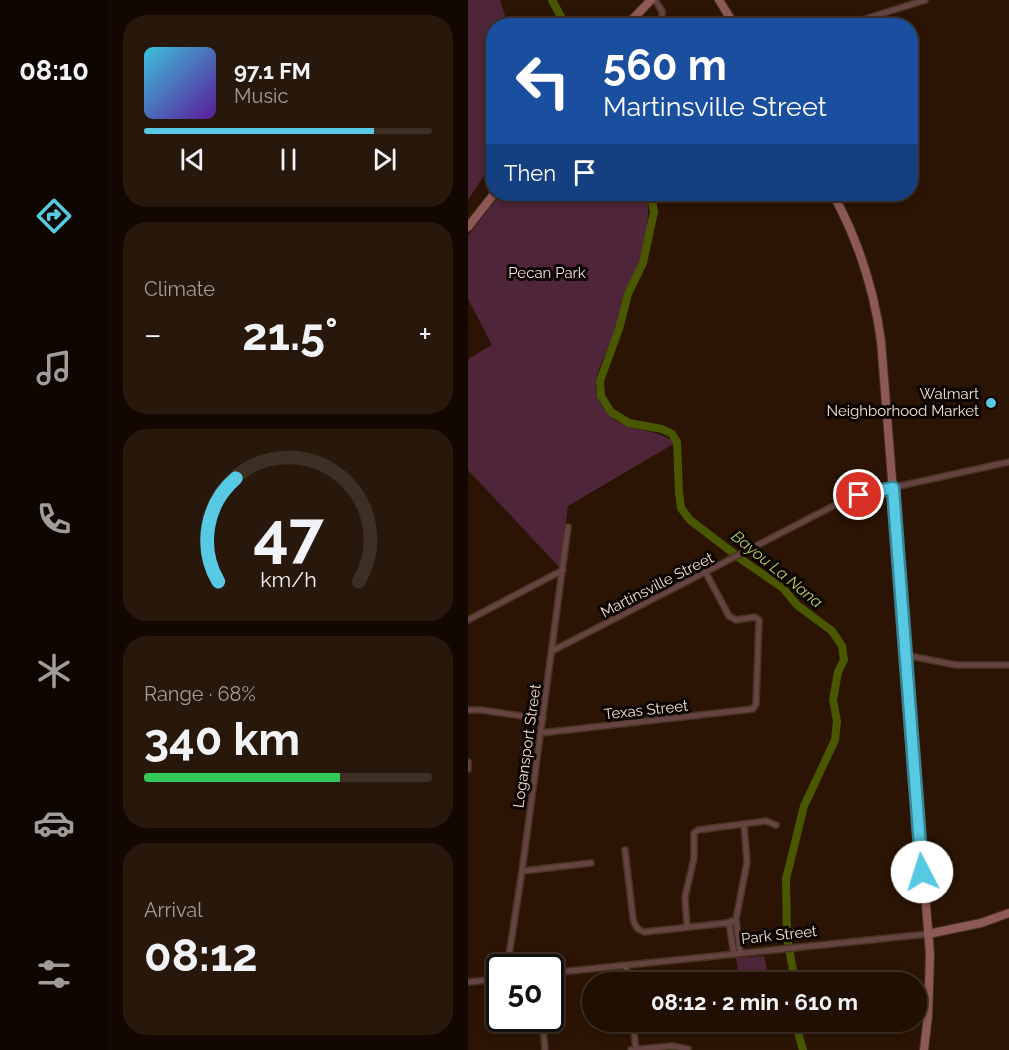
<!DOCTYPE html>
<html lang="en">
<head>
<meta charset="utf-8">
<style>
	:root { --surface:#200f02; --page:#28180c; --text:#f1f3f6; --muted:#a29c99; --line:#3d2f24; --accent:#57c9e2 }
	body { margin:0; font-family:Raleway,sans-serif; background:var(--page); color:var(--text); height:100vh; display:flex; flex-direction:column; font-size:22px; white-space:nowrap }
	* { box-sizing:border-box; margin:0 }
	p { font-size:20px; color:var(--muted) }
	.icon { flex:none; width:33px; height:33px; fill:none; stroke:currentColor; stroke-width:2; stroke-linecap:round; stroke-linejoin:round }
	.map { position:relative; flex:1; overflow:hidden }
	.details { display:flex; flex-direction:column; gap:15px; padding:15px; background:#120801; width:360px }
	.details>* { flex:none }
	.top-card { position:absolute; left:18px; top:18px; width:432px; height:183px; border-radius:24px; box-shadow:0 3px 9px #0003,0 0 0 2px var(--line); background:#1a4fa0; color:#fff; overflow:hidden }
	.speed { position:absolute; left:18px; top:954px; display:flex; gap:12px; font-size:30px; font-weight:700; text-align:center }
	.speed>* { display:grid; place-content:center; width:78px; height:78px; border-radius:50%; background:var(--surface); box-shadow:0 3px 9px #0003,0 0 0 2px var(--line); line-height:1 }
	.speed .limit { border:3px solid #111; border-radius:9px; background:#fff; color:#111 }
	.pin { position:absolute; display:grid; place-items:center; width:51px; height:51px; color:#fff; margin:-26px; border:3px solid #fff; border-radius:50%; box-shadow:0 2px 6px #0007 }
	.me { position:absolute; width:66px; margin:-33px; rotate:355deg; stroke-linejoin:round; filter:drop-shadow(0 0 4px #0008) }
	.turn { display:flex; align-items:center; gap:21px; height:126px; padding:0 18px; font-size:27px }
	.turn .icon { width:78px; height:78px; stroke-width:2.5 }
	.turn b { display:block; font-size:42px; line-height:51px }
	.then { display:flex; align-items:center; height:57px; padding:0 18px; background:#0003; gap:12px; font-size:22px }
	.big { font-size:45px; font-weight:700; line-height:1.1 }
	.details .card { flex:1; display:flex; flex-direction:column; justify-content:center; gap:9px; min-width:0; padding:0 21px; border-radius:24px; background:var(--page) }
	.details .dial { align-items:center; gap:0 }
	.dial svg { height:156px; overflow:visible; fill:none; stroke:var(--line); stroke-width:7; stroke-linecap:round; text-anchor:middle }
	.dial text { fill:var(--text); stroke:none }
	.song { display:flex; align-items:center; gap:18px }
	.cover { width:72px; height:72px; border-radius:9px; background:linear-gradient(135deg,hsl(190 70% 55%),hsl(270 70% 35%)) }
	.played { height:6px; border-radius:3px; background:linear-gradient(90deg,var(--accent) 80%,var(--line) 80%) }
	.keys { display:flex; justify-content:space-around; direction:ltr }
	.heat { display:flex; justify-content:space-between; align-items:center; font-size:33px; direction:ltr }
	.charge { height:9px; border-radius:4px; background:linear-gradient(90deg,#34c759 68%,var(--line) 0) }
	.trip { position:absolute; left:114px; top:972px; width:345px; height:60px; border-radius:30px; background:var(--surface); box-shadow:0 3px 9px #0003,0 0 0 2px var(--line); font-weight:700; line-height:60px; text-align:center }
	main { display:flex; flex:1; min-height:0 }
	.menu { display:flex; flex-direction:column; width:108px; justify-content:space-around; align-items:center; background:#0d0601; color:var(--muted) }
	.menu .icon { width:42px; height:42px }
	.menu .active { color:var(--accent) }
	.menu b { font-size:27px; color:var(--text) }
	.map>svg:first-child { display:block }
	.green { fill:#4f2639 }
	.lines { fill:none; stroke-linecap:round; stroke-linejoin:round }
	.river { stroke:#4a5701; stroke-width:8 }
	.street-casing { stroke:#473121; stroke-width:8 }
	.secondary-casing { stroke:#473121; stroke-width:10 }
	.street { stroke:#644341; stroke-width:5 }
	.secondary { stroke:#8d5956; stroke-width:8 }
	.route-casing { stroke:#398393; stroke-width:15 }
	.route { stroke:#57c9e2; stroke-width:10 }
	.poi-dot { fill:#57c9e2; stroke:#0c0401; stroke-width:2 }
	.labels { text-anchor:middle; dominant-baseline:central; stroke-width:6; stroke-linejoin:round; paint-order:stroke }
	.park-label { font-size:15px; fill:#f1dce4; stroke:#0c0401 }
	.poi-label { font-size:15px; fill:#f2e1d6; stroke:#0c0401; text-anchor:end }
	.street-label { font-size:15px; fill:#f2e1d6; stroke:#0c0401 }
	.water-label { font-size:16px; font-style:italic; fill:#b4ca64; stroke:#0c0401 }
</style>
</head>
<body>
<main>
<nav class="menu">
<b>08:10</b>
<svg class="icon active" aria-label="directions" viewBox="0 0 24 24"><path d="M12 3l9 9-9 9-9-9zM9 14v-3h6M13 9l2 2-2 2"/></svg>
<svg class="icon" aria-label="music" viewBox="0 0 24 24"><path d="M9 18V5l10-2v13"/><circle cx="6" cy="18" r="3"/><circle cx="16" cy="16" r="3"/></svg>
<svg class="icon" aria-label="phone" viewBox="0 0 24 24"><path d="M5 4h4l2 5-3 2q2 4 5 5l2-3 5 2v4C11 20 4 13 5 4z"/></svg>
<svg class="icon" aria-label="climate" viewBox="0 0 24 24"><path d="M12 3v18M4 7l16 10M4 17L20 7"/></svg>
<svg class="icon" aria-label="car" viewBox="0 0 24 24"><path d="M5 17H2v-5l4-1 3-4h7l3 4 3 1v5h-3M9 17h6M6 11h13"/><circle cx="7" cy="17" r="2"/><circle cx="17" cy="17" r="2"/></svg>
<svg class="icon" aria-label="filters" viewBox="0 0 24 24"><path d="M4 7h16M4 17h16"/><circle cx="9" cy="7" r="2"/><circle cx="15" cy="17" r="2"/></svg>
</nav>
<section class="details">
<div class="card">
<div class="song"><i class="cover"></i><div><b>97.1 FM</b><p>Music</p></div></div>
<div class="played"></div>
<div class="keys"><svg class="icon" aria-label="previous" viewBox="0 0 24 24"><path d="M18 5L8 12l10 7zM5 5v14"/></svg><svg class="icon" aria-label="pause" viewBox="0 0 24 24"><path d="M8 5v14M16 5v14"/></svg><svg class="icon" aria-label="next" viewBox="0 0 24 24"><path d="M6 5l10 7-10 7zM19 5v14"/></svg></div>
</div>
<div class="card"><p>Climate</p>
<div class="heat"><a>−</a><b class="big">21.5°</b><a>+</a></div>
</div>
<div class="card dial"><svg viewBox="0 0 100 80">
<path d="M14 69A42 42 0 1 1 86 69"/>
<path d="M14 69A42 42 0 0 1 23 16" stroke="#57c9e2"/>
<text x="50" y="56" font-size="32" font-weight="700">47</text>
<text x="50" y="72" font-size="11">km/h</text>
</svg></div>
<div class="card"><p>Range · 68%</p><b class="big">340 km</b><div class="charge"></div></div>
<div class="card"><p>Arrival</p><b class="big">08:12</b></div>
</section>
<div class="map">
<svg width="541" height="1050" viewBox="0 0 541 1050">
	<rect width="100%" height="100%" fill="#2b1403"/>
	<path class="green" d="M0,0H32L40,25L26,26L25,162L0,200Z
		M33,194H179C183,209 177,250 170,265C166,275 160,284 156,294C151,308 150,324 144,338C138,354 126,373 128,391C129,399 135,408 141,415C159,434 187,426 207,443L100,506L92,568L0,470V359L24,345L0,299V235Z
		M296,956L302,982H272L268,958Z"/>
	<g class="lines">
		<path class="river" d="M84,0L98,26
			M183,194L186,212L175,263L160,294L151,329L132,381L133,396L143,412L161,423L194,429L204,434L209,442L211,493L213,508L222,520L277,562L315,588L329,605L364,631L374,646L376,660L370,672L365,700L369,721L367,740L336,806L318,879L319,937L327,982
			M327,1022L335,1050"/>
		<g class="street-casing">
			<path id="street" d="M187,0L194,11V26
				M375,26L457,0
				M0,620L95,570
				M84,651L373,502L391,495L541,462
				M437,655L488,665H541
				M0,710H13L75,719
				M73,733L285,709L288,704L291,620L287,617L268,620L261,616L238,573
				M0,762V769
				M157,850L165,918C166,925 169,930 176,932L268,922
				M54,871L123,863
				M263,921L261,923L266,954
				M219,927L217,897L226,858V833L230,830L298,821L308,825
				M272,953L268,919L279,862L276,824
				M158,966L160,982
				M39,968L54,871L100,527
				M82,973L460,934
				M0,982L32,979
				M74,1018L77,1050
				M165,1022L168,1050
				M163,1050L204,1046L220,1049"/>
		</g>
		<g class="secondary-casing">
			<path id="secondary" d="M251,0L267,26
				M158,26L183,0
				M365,194C390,240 406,289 413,341L462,955L460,1016L456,1050
				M0,227L26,194
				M460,934L513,923L541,913"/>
		</g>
		<use href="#street" class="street"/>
		<use href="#secondary" class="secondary"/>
	</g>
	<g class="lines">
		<g class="route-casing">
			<path id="route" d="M391,495L425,488L454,872"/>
		</g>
		<use href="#route" class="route"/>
	</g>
	<circle class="poi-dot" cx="523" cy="403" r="6"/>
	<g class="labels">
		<g class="park-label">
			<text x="79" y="273">Pecan Park</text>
		</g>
		<g class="poi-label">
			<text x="511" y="394">Walmart<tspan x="511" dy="17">Neighborhood Market</tspan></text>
		</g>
		<g class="street-label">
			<text transform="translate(189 585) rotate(-27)">Martinsville Street</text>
			<text transform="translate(178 710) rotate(-6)">Texas Street</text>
			<text transform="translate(59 746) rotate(-82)">Logansport Street</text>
			<text transform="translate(311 935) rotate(-6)">Park Street</text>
		</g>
		<g class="water-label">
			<text transform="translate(309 569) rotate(39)">Bayou La Nana</text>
		</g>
	</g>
</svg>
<div class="speed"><div class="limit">50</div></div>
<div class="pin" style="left:391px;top:495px;background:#d93025"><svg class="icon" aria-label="arrive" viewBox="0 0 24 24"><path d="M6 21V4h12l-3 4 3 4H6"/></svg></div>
<svg class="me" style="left:454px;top:872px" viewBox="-20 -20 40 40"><circle r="19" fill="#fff"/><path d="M0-13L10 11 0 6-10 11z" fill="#57c9e2"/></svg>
<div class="trip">08:12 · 2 min · 610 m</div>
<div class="top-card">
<div class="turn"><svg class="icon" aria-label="left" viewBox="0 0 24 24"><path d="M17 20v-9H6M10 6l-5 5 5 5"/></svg><div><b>560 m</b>Martinsville Street</div></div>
<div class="then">Then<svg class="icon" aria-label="arrive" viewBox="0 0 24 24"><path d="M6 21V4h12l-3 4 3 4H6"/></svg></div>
</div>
</div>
</main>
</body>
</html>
